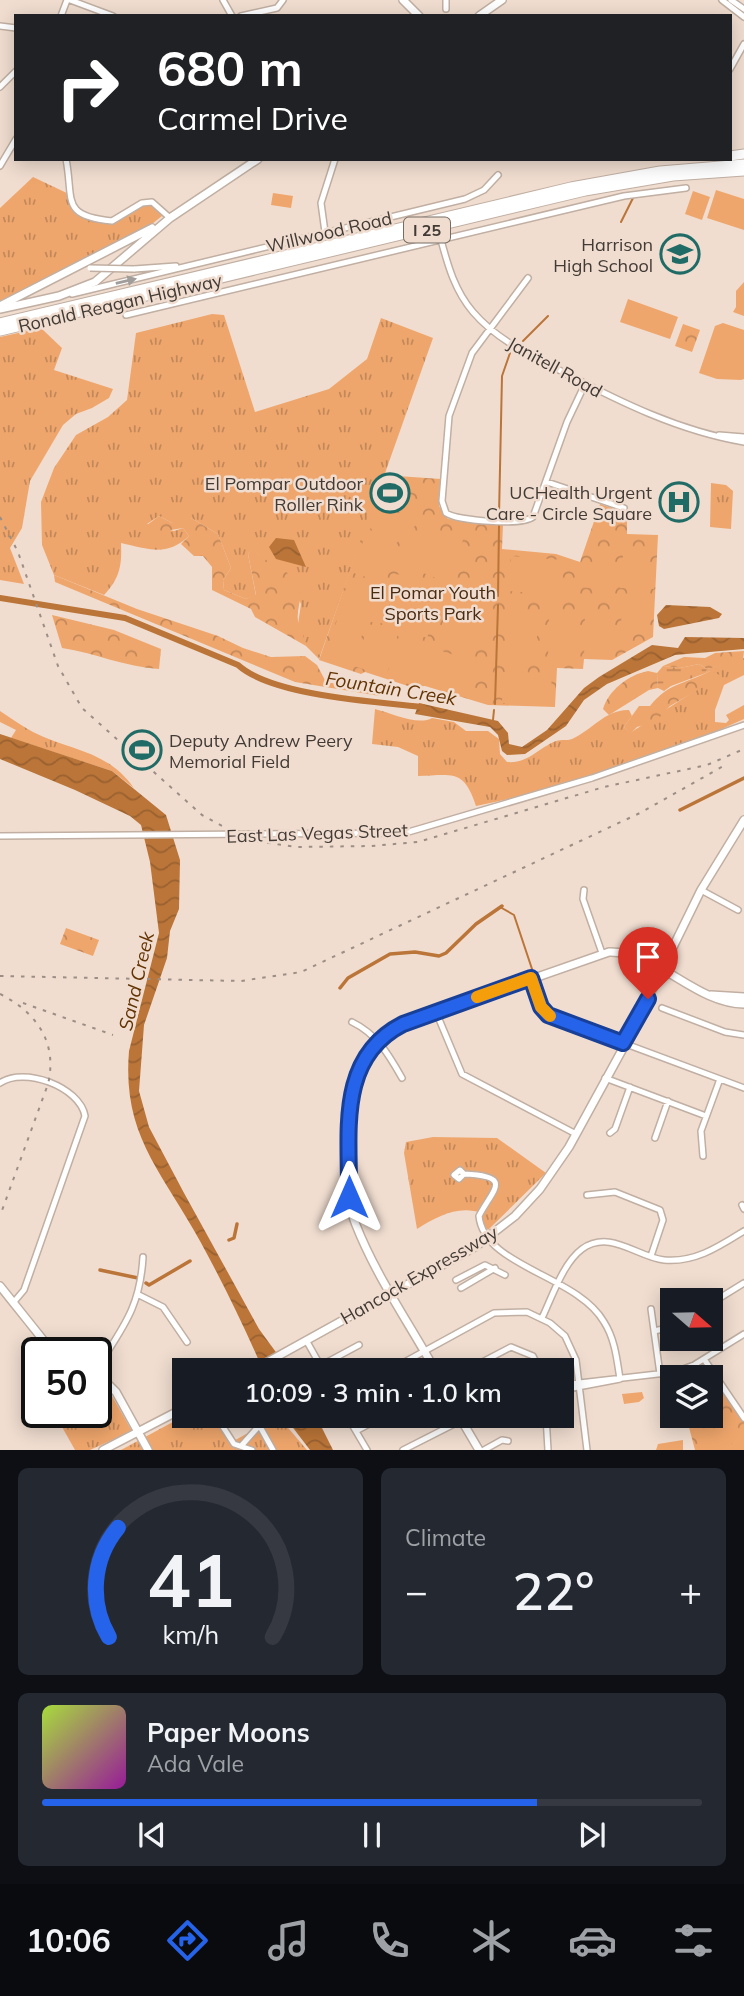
<!DOCTYPE html>
<html lang="en">
<head>
<meta charset="utf-8">
<style>
	:root { --surface:#171b24; --page:#242831; --text:#f1f3f6; --muted:#9ea1a6; --line:#363941; --accent:#2563eb }
	body { margin:0; font-family:Mulish,sans-serif; background:var(--page); color:var(--text); height:100vh; display:flex; flex-direction:column; font-size:26px; white-space:nowrap }
	* { box-sizing:border-box; margin:0 }
	p { font-size:23px; color:var(--muted) }
	.icon { flex:none; width:38px; height:38px; fill:none; stroke:currentColor; stroke-width:2; stroke-linecap:round; stroke-linejoin:round }
	.map { position:relative; height:1450px; overflow:hidden }
	.side { display:flex; flex-direction:column; gap:18px; padding:18px; background:#0d0f14; flex:1 }
	.side>* { flex:none }
	.banner { position:absolute; left:14px; top:14px; width:718px; height:147px; border-radius:0px; box-shadow:0 4px 18px #0003; background:#202124; color:#fff; overflow:hidden }
	.needle { width:46px; rotate:110deg }
	.buttons { position:absolute; left:660px; top:1288px; display:grid; gap:14px }
	.buttons a { display:grid; place-items:center; width:63px; height:63px; border-radius:0px; background:var(--surface); box-shadow:0 4px 18px #0003; font-size:35px }
	.speed { position:absolute; left:21px; top:1337px; display:flex; gap:14px; font-size:35px; font-weight:700; text-align:center }
	.speed>* { display:grid; place-content:center; width:91px; height:91px; border-radius:50%; background:var(--surface); box-shadow:0 4px 18px #0003; line-height:1 }
	.speed .limit { border:4px solid #111; border-radius:10px; background:#fff; color:#111 }
	.pin { position:absolute; display:grid; place-items:center; width:60px; height:60px; color:#fff; margin:-72px -30px; border-radius:50% 50% 50% 0; rotate:-45deg; box-shadow:0 0 7px #0007 }
	.pin .icon { rotate:45deg }
	.me { position:absolute; width:77px; margin:-38px; rotate:0deg; stroke-linejoin:round; filter:drop-shadow(0 0 5px #0008) }
	.turn { display:flex; align-items:center; gap:24px; height:147px; padding:0 28px; font-size:32px }
	.turn .icon { width:91px; height:91px; stroke-width:2.5 }
	.turn b { display:block; font-size:49px; line-height:60px }
	.big { font-size:52px; font-weight:600; line-height:1.1 }
	.side .tile { flex:1; display:flex; flex-direction:column; justify-content:center; gap:10px; min-width:0; padding:0 24px; border-radius:10px; background:var(--page) }
	.side .dial { align-items:center; gap:0 }
	.dial svg { height:182px; overflow:visible; fill:none; stroke:var(--line); stroke-width:7; stroke-linecap:round; text-anchor:middle }
	.dial text { fill:var(--text); stroke:none }
	.song { display:flex; align-items:center; gap:21px }
	.cover { width:84px; height:84px; border-radius:10px; background:linear-gradient(135deg,hsl(80 70% 55%),hsl(300 70% 35%)) }
	.played { height:7px; border-radius:4px; background:linear-gradient(90deg,var(--accent) 75%,var(--line) 75%) }
	.keys { display:flex; justify-content:space-around; direction:ltr }
	.heat { display:flex; justify-content:space-between; align-items:center; font-size:38px; direction:ltr }
	.side .tiles { flex:1; display:grid; gap:18px; grid-template-columns:1fr 1fr }
	.tile:last-child { grid-column:span 2 }
	.trip { position:absolute; left:172px; top:1358px; width:402px; height:70px; border-radius:0px; background:var(--surface); box-shadow:0 4px 18px #0003; font-weight:600; line-height:70px; text-align:center }
	.tabs { display:flex; height:112px; justify-content:space-around; align-items:center; background:#090b0e; color:var(--muted) }
	.tabs .icon { width:49px; height:49px }
	.tabs .on { color:var(--accent) }
	.tabs b { font-size:32px; color:var(--text) }
	.map>svg:first-child { display:block }
	.grass { fill:url(#grass-tufts) }
	.forest { fill:url(#forest-crowns) }
	.wetland { fill:url(#wetland-marsh) }
	.garden { fill:#efa66c }
	.water { fill:url(#water-waves) }
	.lines { fill:none; stroke-linecap:round; stroke-linejoin:round }
	.stream { stroke:#bb7538; stroke-width:2 }
	.canal { stroke:#bb7538; stroke-width:3.5 }
	.river { stroke:#bb7538; stroke-width:6 }
	.minor-casing { stroke:#c0afa2; stroke-width:8 }
	.major-casing { stroke:#c0afa2; stroke-width:10 }
	.highway-casing { stroke:#c0afa2; stroke-width:11 }
	.minor { stroke:#fff; stroke-width:5 }
	.major { stroke:#fff; stroke-width:7 }
	.highway { stroke:#fff; stroke-width:9 }
	.rail { stroke:#9c8e85; stroke-width:2; stroke-dasharray:3.5 7; stroke-linecap:butt }
	.minor-bridge-casing { stroke:#c0afa2; stroke-width:8; stroke-linecap:butt }
	.minor-bridge { stroke:#fff; stroke-width:5 }
	.oneway { fill:#a09d9a }
	.route-casing { stroke:#184099; stroke-width:18 }
	.route { stroke:#2563eb; stroke-width:12 }
	.slow { stroke:#f59e0b; stroke-width:12 }
	.labels { text-anchor:middle; dominant-baseline:central; stroke-width:5; stroke-linejoin:round; paint-order:stroke }
	.shield { fill:#f0ddd0; stroke:#766c64; stroke-width:2 }
	.shield-label { font-size:16px; font-weight:bold; fill:#423b35 }
	.street-label { font-size:18px; fill:#423b35; stroke:#f0ddd0 }
	.poi-label { font-size:18px; fill:#423b35; stroke:#f0ddd0; text-anchor:end }
	.park-label { font-size:18px; fill:#492b12; stroke:#f0ddd0 }
	.water-label { font-size:19px; font-style:italic; fill:#633403; stroke:#f0ddd0 }
</style>
</head>
<body>
<div class="map">
<svg width="744" height="1450" viewBox="0 0 744 1450">
	<defs>
		<pattern id="grass-tufts" width="24" height="20" patternUnits="userSpaceOnUse" patternTransform="scale(1.75)"><rect width="24" height="20" fill="#efa66c"/><path d="M3 7l-1-3M5 7V3M7 7l1-3M15 17l-1-3M17 17v-4M19 17l1-3" fill="none" stroke="#c3885a"/></pattern>
		<pattern id="forest-crowns" width="20" height="18" patternUnits="userSpaceOnUse" patternTransform="scale(1.75)"><rect width="20" height="18" fill="#efa66c"/><path d="M2 6a3 3 0 1 1 6 0M12 15a3 3 0 1 1 6 0" fill="none" stroke="#c3885a"/></pattern>
		<pattern id="wetland-marsh" width="20" height="14" patternUnits="userSpaceOnUse" patternTransform="scale(1.75)"><rect width="20" height="14" fill="#efa66c"/><path d="M1 5h8M5 5V1M11 12h8M15 12V8" fill="none" stroke="#c3885a"/></pattern>
		<pattern id="water-waves" width="16" height="10" patternUnits="userSpaceOnUse" patternTransform="scale(1.75)"><rect width="16" height="10" fill="#bb7538"/><path d="M0 5q4-4 8 0t8 0" fill="none" stroke="#9a6130"/></pattern>
	</defs>
	<rect width="100%" height="100%" fill="#f0ddd0"/>
	<path class="grass" d="M33,177L71,195L78,213L116,220L142,203L157,204L162,216L138,235L0,301V208Z
		M212,314L224,315L255,412L329,389L367,359L381,318L433,338L319,659L306,646L298,624L301,604L284,571L270,566L253,549L248,554L256,596L246,599L224,590L223,580L231,568L218,534L191,518L172,523L159,516L147,524L174,531L183,528L189,536C167,557 148,549 121,543C122,565 120,578 104,595L54,575L42,545L41,502L54,468L76,435L108,417L127,400L136,333Z
		M41,328L62,348L54,370L113,389L109,398L92,408L76,414L63,425L30,481L22,528L10,548L24,584L0,580V337Z
		M711,483L726,485L733,491L731,529L710,527Z
		M744,658V675L724,685L715,710V722L726,723L729,720L726,715L744,705V719L708,735L706,739L526,798H513L476,806C464,769 453,775 418,776V756L398,747L372,744L375,709C391,713 418,726 432,718L454,722L466,731H488L499,739L500,754L507,762C528,764 538,748 556,741C561,739 567,741 572,739C592,730 606,709 629,710L632,716L624,727L630,733L713,679L710,671L706,673L707,669Z
		M0,711C11,718 22,726 33,732C71,751 107,750 134,788L112,771L11,738L16,730L0,722Z
		M433,1137L497,1138L546,1173L488,1230L482,1223V1213C458,1205 438,1216 417,1229L404,1153L406,1142Z
		M96,1378L108,1389L132,1431L90,1450H75L57,1418L46,1412H96Z
		M642,1392L644,1398L639,1402L624,1404L622,1394Z
		M184,1416H213L230,1443L278,1416L307,1450H121Z"/>
	<path class="forest" d="M683,324L700,330L692,352L675,346Z
		M383,475L441,479L439,506L448,519L503,524L502,549L556,554L580,562L600,504L627,513V534L658,535L653,637L612,660L584,659L583,669L557,668L555,707L488,705L425,686L411,687L365,672L361,674L319,660Z
		M159,516L172,523L180,518H191L218,534L231,568L223,580L224,590L246,599L256,595L248,554L253,548C267,564 275,563 289,574C311,591 293,607 299,625C301,633 305,638 306,646L255,617L251,609L212,590V567L203,556H194L181,544L189,536L183,528L159,532L147,525Z
		M54,575L137,609L218,636L243,648L271,657L305,656L317,665L326,682L355,687L376,684L381,688L380,696L295,682L55,582Z
		M52,615L114,630L161,649L159,669C125,667 95,653 62,648Z
		M744,651L743,660L707,669L699,664L680,668L663,666L684,657L705,658L715,653Z
		M648,671L657,673L658,688L649,690L609,715L603,709C609,690 628,675 648,671Z
		M710,671L722,676L670,706L655,722L637,727L630,734L624,727L639,706H650C669,682 686,684 710,671Z
		M66,928L99,940L93,956L60,944Z
		M704,1364L744,1421V1450H695L686,1416H710V1377L676,1375Z"/>
	<path class="wetland" d="M699,664L707,669L706,673L671,686L664,691L658,688L657,673L663,666L680,668Z"/>
	<path class="garden" d="M716,190L744,199V230L707,218Z
		M693,191L710,197L702,220L685,214Z
		M273,193L293,196L291,208L271,205Z
		M744,282V316L733,312L736,307V291Z
		M628,299L678,317L670,339L620,322Z
		M723,323L744,330V379L741,380L717,379L699,373L715,326Z
		M389,479L397,483L393,507L383,504L385,482Z
		M374,512L405,513L416,525L389,550L369,526Z
		M448,531L464,537L449,580L446,582L403,565C412,541 423,534 448,531Z
		M374,535L388,566L358,579L353,569L364,539Z
		M623,555C642,558 653,569 654,589L620,588Z
		M511,556L564,560L561,595L508,591Z
		M614,556L612,590L580,587C582,568 594,555 614,556Z
		M397,574L445,592L427,638C388,624 383,613 397,574Z
		M379,578L384,623C367,625 352,614 341,602L348,583Z
		M455,593L493,608L492,627C474,643 461,647 438,639L452,595Z
		M622,596L654,598C652,618 641,629 621,630Z
		M507,611L538,612L536,661L505,660Z
		M549,613L580,614L579,662L548,661Z
		M585,613L612,614L611,658H584Z
		M339,614L366,623L352,665L325,656Z
		M369,624L398,634L384,676L354,666Z
		M399,636L428,645L415,686L386,677Z
		M429,647L480,663L469,697L418,681Z
		M503,672L552,674L550,705L502,703Z
		M730,1415L743,1436L741,1440L719,1449C710,1436 717,1421 730,1415Z
		M683,1440V1450H656L658,1444Z"/>
	<path class="water" d="M276,538L294,540L306,567L276,559L269,547Z
		M666,605L710,607L722,614L719,618L664,629L659,626L657,615Z
		M685,637L744,638V649L675,655L607,684L584,700L566,726L525,754L507,755L502,751L498,735L490,727L415,714L419,703L498,721L508,733L509,744L522,747L547,730L584,688L599,677L652,645L678,648Z
		M0,734L112,771L166,815L180,860L179,909L170,931L167,958L144,1025L139,1091L149,1127L184,1193L259,1329L289,1370H263C244,1326 223,1283 200,1241C162,1171 122,1136 129,1051L159,933L150,862L141,825L130,816L75,790L0,759Z
		M284,1416H316L333,1450H310Z"/>
	<g class="lines">
		<path class="stream" d="M621,222L633,198
			M523,341L548,316
			M499,515L502,376L510,353
			M498,596L499,526
			M495,704L498,605
			M493,720L494,710
			M500,907L514,915L533,972
			M536,983L544,1005L551,1013
			M557,1015L566,1018
			M571,1020L592,1028"/>
		<path class="canal" d="M680,810L744,778
			M340,988L348,978L390,954L415,952L439,956L446,953L476,924L502,906
			M229,1240L234,1238L237,1224
			M100,1270L138,1278
			M146,1283L149,1285L190,1261"/>
		<path class="river" d="M0,598L125,618L238,665C272,696 377,702 423,707"/>
		<g class="minor-casing">
			<path id="minor" d="M70,0L113,16
				M223,0L232,16
				M722,0L744,17
				M731,0L744,9
				M446,9V0
				M61,16L67,0
				M241,16L277,8L283,0
				M0,26L16,28
				M730,69L744,44
				M0,87L16,71
				M66,159C74,200 60,216 112,221L142,203L152,202L170,218
				M0,166L16,139
				M325,232L321,203L335,159
				M441,240C448,266 455,291 473,312C497,340 530,355 561,371C620,402 679,431 744,442
				M134,269L176,266
				M528,278L472,353L449,416L442,501L446,513C458,521 521,526 533,517L567,422L585,384
				M72,294L465,199L484,190L498,175
				M126,315L624,196L686,188
				M719,435L744,437
				M547,482L624,508
				M0,836L405,833L592,778L744,725
				M584,890L583,899L602,953
				M701,890L738,910
				M531,978L541,1007L548,1015L744,1088
				M662,1008L725,1032L744,1035
				M436,1012L462,1074L576,1134
				M352,1022C377,1034 389,1055 402,1078
				M605,1078L706,1116
				M0,1083C24,1066 80,1087 85,1116L24,1290L13,1303
				M610,1133L615,1129L630,1087
				M655,1138L668,1101
				M703,1156L701,1131L720,1079
				M464,1174L460,1170L454,1175L459,1179L464,1174C514,1176 493,1189 479,1216C484,1267 577,1275 604,1322C615,1339 617,1360 620,1379
				M587,1195L615,1192L660,1210L663,1220L651,1256
				M742,1205L744,1209
				M456,1280L485,1265L505,1275
				M461,1288L495,1268
				M139,1295L163,1307L187,1342
				M710,1304L744,1283
				M651,1309L660,1374
				M542,1318C552,1297 563,1263 582,1249C610,1229 637,1257 664,1260C695,1263 720,1246 744,1231
				M654,1331L672,1327
				M306,1340L323,1370
				M704,1359L744,1418
				M320,1366L359,1345
				M96,1370C122,1328 140,1309 143,1257
				M390,1370L494,1313L527,1312L550,1323L565,1336L576,1360L587,1450
				M467,1370L511,1347L533,1356L540,1370
				M562,1385L675,1372L694,1365L744,1334
				M562,1390L620,1379
				M216,1416L234,1444L252,1450
				M254,1416L273,1450
				M347,1416L367,1450
				M546,1416L548,1450
				M223,1425L239,1416
				M356,1431L384,1416
				M242,1445L259,1426
				M403,1450L470,1416
				M484,1450L502,1440L508,1441"/>
		</g>
		<g class="major-casing">
			<path id="major" d="M403,0L419,16
				M479,16L502,0
				M0,306L152,228
				M0,309L59,296L95,282L170,218L258,159
				M711,995L744,997
				M623,1043V1038L660,970
				M0,1286L44,1341L59,1353
				M253,1370L475,1247L515,1216L540,1189L569,1147L627,1041L701,890L744,820
				M435,1370C409,1323 376,1276 356,1225C347,1204 350,1180 350,1157C350,1101 346,1053 403,1024L609,952C658,951 694,1003 744,1004
				M96,1372L116,1392L148,1450
				M459,1416L479,1450
				M103,1450L184,1408"/>
		</g>
		<g class="highway-casing">
			<path id="highway" d="M730,156L744,154
				M0,323L571,187L660,171L744,164
				M0,331L585,191L673,176L744,171"/>
		</g>
		<use href="#minor" class="minor"/>
		<use href="#major" class="major"/>
		<use href="#highway" class="highway"/>
		<path class="rail" d="M0,517L18,552L58,666L82,708L202,815L248,840L297,847L371,846L418,842L604,787L707,765L744,749
			M0,976L241,981L301,972L640,813L727,764
			M0,994C36,1012 58,1042 48,1084L0,1216
			M23,1003L113,1035"/>
		<g class="minor-bridge-casing">
			<path id="minor-bridge" d="M90,268L134,269"/>
		</g>
		<use href="#minor-bridge" class="minor-bridge"/>
	</g>
	<defs><path id="oneway-solid" d="M-6-.8H1V-3.2L6.5 0L1 3.2V.8H-6Z" transform="scale(1.75)"/></defs>
	<use class="oneway" href="#oneway-solid" transform="translate(126 281) rotate(-13)"/>
	<g class="lines">
		<g class="route-casing">
			<path id="route" d="M349,1197C350,1134 336,1058 403,1024L531,978L541,1007L548,1015L623,1043L648,999"/>
		</g>
		<use href="#route" class="route"/>
		<path class="slow" d="M477,997L531,978L541,1007L550,1016"/>
	</g>
	<defs>
		<g id="school-ring" transform="scale(2.0125)"><circle r="9.5" fill="#f0ddd0" stroke="#206b66" stroke-width="1.5"/><path d="M0-5L7-2L0 1L-7-2ZM-4 1L0 2.5L4 1V4Q0 6-4 4Z" fill="#206b66"/></g>
		<g id="stadium-ring" transform="scale(2.0125)"><circle r="9.5" fill="#f0ddd0" stroke="#206b66" stroke-width="1.5"/><path d="M0-5a6.5 5 0 1 0 0 10a6.5 5 0 1 0 0-10ZM-3.5-1.8h7v3.6h-7Z" fill="#206b66"/></g>
		<g id="hospital-ring" transform="scale(2.0125)"><circle r="9.5" fill="#f0ddd0" stroke="#206b66" stroke-width="1.5"/><path d="M-5-5h3v3.5h4V-5h3V5h-3V1.5h-4V5h-3Z" fill="#206b66"/></g>
	</defs>
	<g fill-rule="evenodd">
		<use href="#school-ring" x="680" y="254"/>
		<use href="#stadium-ring" x="390" y="493"/>
		<use href="#hospital-ring" x="679" y="502"/>
		<use href="#stadium-ring" x="142" y="750"/>
	</g>
	<g class="labels">
		<rect class="shield" x="404" y="217.5" width="46" height="25" rx="5"/>
		<g class="shield-label">
			<text x="427" y="230">I 25</text>
		</g>
		<g class="street-label">
			<text transform="translate(329 232) rotate(-13)">Willwood Road</text>
			<text transform="translate(120 303) rotate(-13)">Ronald Reagan Highway</text>
			<text transform="translate(555 367) rotate(29)">Janitell Road</text>
			<text transform="translate(317 833) rotate(-2)">East Las Vegas Street</text>
			<text transform="translate(419 1275) rotate(-30)">Hancock Expressway</text>
		</g>
		<g class="poi-label">
			<text x="653" y="244">Harrison<tspan x="653" dy="21">High School</tspan></text>
			<text x="363" y="483">El Pompar Outdoor<tspan x="363" dy="21">Roller Rink</tspan></text>
			<text x="652" y="492">UCHealth Urgent<tspan x="652" dy="21">Care - Circle Square</tspan></text>
			<text x="169" y="740" text-anchor="start">Deputy Andrew Peery<tspan x="169" dy="21">Memorial Field</tspan></text>
		</g>
		<g class="park-label">
			<text x="433" y="592">El Pomar Youth<tspan x="433" dy="21">Sports Park</tspan></text>
		</g>
		<g class="water-label">
			<text transform="translate(391 688) rotate(9)">Fountain Creek</text>
			<text transform="translate(136 981) rotate(-77)">Sand Creek</text>
		</g>
	</g>
</svg>
<div class="buttons">
<a><svg class="needle" viewBox="-14 -14 28 28"><path d="M0-13l5 13h-10z" fill="#e53935"/><path d="M0 13l5-13h-10z" fill="#9ea1a6"/></svg></a>
<a><svg class="icon" aria-label="layers" viewBox="0 0 24 24"><path d="M12 4l9 5-9 5-9-5zM3 14l9 5 9-5"/></svg></a>
</div>
<div class="speed"><div class="limit">50</div></div>
<div class="pin" style="left:648px;top:999px;background:#d93025"><svg class="icon" aria-label="arrive" viewBox="0 0 24 24"><path d="M6 21V4h12l-3 4 3 4H6"/></svg></div>
<svg class="me" style="left:349px;top:1197px" viewBox="-20 -20 40 40"><path d="M0-17L14 15 0 8-14 15z" fill="#2563eb" stroke="#fff" stroke-width="4"/></svg>
<div class="trip">10:09 · 3 min · 1.0 km</div>
<div class="banner">
<div class="turn"><svg class="icon" aria-label="right" viewBox="0 0 24 24"><path d="M7 20v-9h11M14 6l5 5-5 5"/></svg><div><b>680 m</b>Carmel Drive</div></div>
</div>
</div>
<section class="side">
<div class="tiles">
<div class="tile dial"><svg viewBox="0 0 100 80">
<path d="M14 69A42 42 0 1 1 86 69"/>
<path d="M14 69A42 42 0 0 1 18 21" stroke="#2563eb"/>
<text x="50" y="56" font-size="32" font-weight="700">41</text>
<text x="50" y="72" font-size="11">km/h</text>
</svg></div>
<div class="tile"><p>Climate</p>
<div class="heat"><a>−</a><b class="big">22°</b><a>+</a></div>
</div>
<div class="tile">
<div class="song"><i class="cover"></i><div><b>Paper Moons</b><p>Ada Vale</p></div></div>
<div class="played"></div>
<div class="keys"><svg class="icon" aria-label="previous" viewBox="0 0 24 24"><path d="M18 5L8 12l10 7zM5 5v14"/></svg><svg class="icon" aria-label="pause" viewBox="0 0 24 24"><path d="M8 5v14M16 5v14"/></svg><svg class="icon" aria-label="next" viewBox="0 0 24 24"><path d="M6 5l10 7-10 7zM19 5v14"/></svg></div>
</div>
</div>
</section>
<nav class="tabs">
<b>10:06</b>
<svg class="icon on" aria-label="directions" viewBox="0 0 24 24"><path d="M12 3l9 9-9 9-9-9zM9 14v-3h6M13 9l2 2-2 2"/></svg>
<svg class="icon" aria-label="music" viewBox="0 0 24 24"><path d="M9 18V5l10-2v13"/><circle cx="6" cy="18" r="3"/><circle cx="16" cy="16" r="3"/></svg>
<svg class="icon" aria-label="phone" viewBox="0 0 24 24"><path d="M5 4h4l2 5-3 2q2 4 5 5l2-3 5 2v4C11 20 4 13 5 4z"/></svg>
<svg class="icon" aria-label="climate" viewBox="0 0 24 24"><path d="M12 3v18M4 7l16 10M4 17L20 7"/></svg>
<svg class="icon" aria-label="car" viewBox="0 0 24 24"><path d="M5 17H2v-5l4-1 3-4h7l3 4 3 1v5h-3M9 17h6M6 11h13"/><circle cx="7" cy="17" r="2"/><circle cx="17" cy="17" r="2"/></svg>
<svg class="icon" aria-label="filters" viewBox="0 0 24 24"><path d="M4 7h16M4 17h16"/><circle cx="9" cy="7" r="2"/><circle cx="15" cy="17" r="2"/></svg>
</nav>
</body>
</html>
